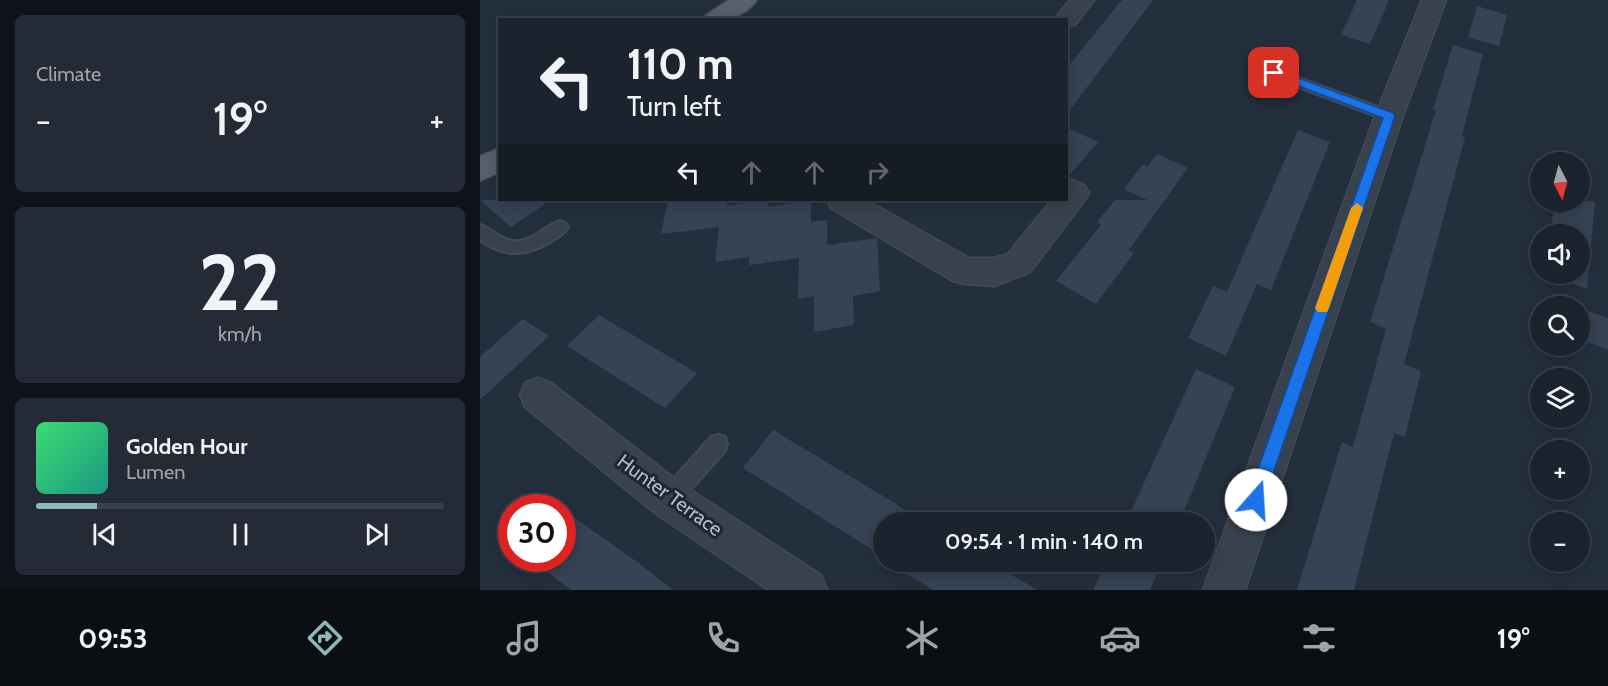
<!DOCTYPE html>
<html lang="en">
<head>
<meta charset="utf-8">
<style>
	:root { --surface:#1b232e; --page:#242b36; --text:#f1f3f6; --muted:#a0a4aa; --line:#39404a; --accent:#8bbbb9 }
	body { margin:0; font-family:Cabin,sans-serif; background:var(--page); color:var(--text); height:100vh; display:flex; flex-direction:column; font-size:22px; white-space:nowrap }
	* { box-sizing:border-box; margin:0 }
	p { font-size:20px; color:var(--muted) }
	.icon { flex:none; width:33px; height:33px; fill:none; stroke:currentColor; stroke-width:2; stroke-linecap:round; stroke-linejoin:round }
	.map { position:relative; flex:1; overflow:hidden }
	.panel { display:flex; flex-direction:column; gap:15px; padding:15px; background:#0f1319; width:480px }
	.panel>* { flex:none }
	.guide { position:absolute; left:18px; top:18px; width:570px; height:183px; border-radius:0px; box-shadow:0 3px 15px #0003,0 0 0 2px var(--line); background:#1b232e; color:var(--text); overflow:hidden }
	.needle { width:39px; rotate:174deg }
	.fabs { position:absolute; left:1050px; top:152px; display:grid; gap:12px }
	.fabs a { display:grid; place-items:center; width:60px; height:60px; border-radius:50%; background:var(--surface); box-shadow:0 3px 15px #0003,0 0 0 2px var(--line); font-size:30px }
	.speed { position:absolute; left:18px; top:494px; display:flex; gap:12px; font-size:30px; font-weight:700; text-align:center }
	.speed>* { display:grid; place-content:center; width:78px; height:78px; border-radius:50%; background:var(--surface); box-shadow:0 3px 15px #0003,0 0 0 2px var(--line); line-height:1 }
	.speed .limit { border:9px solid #d22; background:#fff; color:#111 }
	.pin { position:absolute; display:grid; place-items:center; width:51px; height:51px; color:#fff; margin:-26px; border-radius:12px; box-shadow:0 3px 9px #0006 }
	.me { position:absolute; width:66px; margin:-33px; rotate:19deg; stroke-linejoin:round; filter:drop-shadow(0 0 4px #0008) }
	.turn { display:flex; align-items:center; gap:21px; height:126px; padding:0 30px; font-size:27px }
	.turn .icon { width:78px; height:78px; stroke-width:2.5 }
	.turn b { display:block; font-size:42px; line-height:51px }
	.lanes { display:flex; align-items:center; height:57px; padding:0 30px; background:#0003; justify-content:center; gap:30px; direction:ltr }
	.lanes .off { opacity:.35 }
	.big { font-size:45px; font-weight:600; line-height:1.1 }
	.panel .widget { flex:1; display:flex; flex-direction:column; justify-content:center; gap:9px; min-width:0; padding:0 21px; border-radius:9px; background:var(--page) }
	.panel .dial { align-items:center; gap:0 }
	.dial b { font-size:78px; line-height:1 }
	.song { display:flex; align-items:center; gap:18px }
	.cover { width:72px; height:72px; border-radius:9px; background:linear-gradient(135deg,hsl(140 70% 55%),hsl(170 70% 35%)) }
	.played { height:6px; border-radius:3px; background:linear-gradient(90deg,var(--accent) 15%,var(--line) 15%) }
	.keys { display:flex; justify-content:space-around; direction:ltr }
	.heat { display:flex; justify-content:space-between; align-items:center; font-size:33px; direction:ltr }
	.trip { position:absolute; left:393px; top:512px; width:342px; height:60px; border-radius:30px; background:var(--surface); box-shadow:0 3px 15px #0003,0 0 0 2px var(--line); font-weight:600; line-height:60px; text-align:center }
	.menu { display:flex; height:96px; justify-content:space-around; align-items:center; background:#0b0e12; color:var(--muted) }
	.menu .icon { width:42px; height:42px }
	.menu .current { color:var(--accent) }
	.menu b { font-size:27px; color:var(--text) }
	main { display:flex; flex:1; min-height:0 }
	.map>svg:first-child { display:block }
	.building { fill:#364354 }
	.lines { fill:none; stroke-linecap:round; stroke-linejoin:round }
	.lane-casing { stroke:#414a57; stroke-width:4 }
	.street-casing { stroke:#414a57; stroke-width:3 }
	.primary-casing { stroke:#414a57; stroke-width:3 }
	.lane { fill:#38414e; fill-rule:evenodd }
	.street { fill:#38414e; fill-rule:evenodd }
	.primary { fill:#56606e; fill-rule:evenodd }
	.route { fill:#1a73e8; stroke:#114b97; stroke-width:1.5 }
	.slow { fill:#f59e0b }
	.labels { text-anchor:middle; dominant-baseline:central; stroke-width:6; stroke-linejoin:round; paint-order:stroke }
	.street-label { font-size:20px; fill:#b4bcc9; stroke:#1d2633 }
</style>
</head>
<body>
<main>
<section class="panel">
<div class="widget"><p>Climate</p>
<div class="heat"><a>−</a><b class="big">19°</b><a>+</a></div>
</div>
<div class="widget dial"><b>22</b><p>km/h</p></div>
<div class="widget">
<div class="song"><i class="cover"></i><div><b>Golden Hour</b><p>Lumen</p></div></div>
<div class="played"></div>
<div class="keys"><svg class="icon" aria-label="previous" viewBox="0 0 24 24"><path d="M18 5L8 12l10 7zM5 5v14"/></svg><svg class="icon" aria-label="pause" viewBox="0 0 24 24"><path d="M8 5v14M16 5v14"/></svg><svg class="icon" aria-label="next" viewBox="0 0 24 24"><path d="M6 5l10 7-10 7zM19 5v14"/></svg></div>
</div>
</section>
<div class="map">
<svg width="1128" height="590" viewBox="0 0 1128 590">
	<rect width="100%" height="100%" fill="#242f3e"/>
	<path class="building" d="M642,0H673L586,115V69Z
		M877,0H909L890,44L861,35Z
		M997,6L1027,15L1019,46L988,37Z
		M973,45L1003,54L982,136L985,137L983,145L924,364L941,371L925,437L914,433L874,590H817L862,442L873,447L906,329L890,322L956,110L953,109Z
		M586,127L618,142L589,176L586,175Z
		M818,130L850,142L791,290L777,284L746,356L708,338L733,286L747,292Z
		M677,154L708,168L649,250L654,253L616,304L576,281L621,225L617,222L635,200H667L644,189L663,164L667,167Z
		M0,200H71L31,227Z
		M188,200H248L247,206L289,200L288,207L331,201V222L347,220V245L397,238L400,291L373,296L374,325L334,332V296L318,299L319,258L269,265V257L235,262L239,227L181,234Z
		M1075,201H1115L1107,289L1065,273H1100V234H1070Z
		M1100,308L1128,318V350L1100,339Z
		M119,315L217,373L185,408L87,346Z
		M43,319L69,336L0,400V357Z
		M716,369L755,387L702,516L700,515L698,522H644L645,519L647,520Z
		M293,430L413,502L443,522H404V557L263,468Z
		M82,509L160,564L193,590H91L49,558H82Z
		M407,561H508L557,590H453Z
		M626,561H682L670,590H613Z"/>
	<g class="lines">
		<g class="lane-casing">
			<path id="lane" d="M794,69L914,113L916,116L914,119H904L789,76L788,73L789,70Z
				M80,221L85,223L88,227C84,234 77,238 70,242C46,257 23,257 0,240V225C10,228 16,236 26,239C47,248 62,227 80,221Z
				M238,435L245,437L247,444L245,451L196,506L189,509L182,506L179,499L182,492L231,437Z"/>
		</g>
		<g class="street-casing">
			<path id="street" d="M590,0H614L595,25L586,27V20H574Z
				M942,0H966L923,116L765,590H723L895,116Z
				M586,177L604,185L609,193L604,201L550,272L515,286L484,284L473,281L351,208L347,200H386L489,258H514L528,254L572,200H586Z
				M58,378L71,383L203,485L341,575L347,590H289L175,513L45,407L40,395L45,383Z"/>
		</g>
		<g class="primary-casing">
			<path id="primary" d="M249,0H277C264,19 244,20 223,20L226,15Z
				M20,148V172L0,181V156Z"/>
		</g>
		<use href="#lane" class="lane"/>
		<use href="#street" class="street"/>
		<use href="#primary" class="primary"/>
	</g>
	<path class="route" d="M794,69L913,113L915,116L784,500L781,506L776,508L770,506L767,500L903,118L790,75V70Z"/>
	<path class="slow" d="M877,203L883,208L849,308L847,312H838L835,308L871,208Z"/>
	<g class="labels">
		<g class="street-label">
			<text transform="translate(190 495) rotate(36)">Hunter Terrace</text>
		</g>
	</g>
</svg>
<div class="fabs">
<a><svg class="needle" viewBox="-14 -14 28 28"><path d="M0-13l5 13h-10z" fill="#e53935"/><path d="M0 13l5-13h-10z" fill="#a0a4aa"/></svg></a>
<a><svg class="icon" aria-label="sound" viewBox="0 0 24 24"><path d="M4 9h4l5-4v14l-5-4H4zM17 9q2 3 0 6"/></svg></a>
<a><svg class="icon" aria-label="search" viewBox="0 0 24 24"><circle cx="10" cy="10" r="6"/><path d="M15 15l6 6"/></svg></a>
<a><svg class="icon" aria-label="layers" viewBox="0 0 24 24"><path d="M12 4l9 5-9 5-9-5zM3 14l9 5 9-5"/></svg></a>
<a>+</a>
<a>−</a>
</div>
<div class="speed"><div class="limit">30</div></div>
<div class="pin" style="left:794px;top:73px;background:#d93025"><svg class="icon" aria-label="arrive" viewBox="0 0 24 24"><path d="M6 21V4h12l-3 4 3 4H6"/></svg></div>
<svg class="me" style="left:776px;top:500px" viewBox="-20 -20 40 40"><circle r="19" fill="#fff"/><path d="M0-13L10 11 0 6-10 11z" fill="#1a73e8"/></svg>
<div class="trip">09:54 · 1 min · 140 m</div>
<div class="guide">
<div class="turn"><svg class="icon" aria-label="left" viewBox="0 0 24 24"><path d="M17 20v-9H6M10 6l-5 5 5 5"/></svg><div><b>110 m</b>Turn left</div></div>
<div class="lanes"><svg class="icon" aria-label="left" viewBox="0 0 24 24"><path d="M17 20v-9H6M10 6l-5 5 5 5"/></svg><svg class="icon off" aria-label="ahead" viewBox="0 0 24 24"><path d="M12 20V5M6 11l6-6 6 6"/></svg><svg class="icon off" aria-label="ahead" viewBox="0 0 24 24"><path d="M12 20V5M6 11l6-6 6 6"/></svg><svg class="icon off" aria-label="right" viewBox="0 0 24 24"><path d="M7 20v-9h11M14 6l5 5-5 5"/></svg></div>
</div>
</div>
</main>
<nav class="menu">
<b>09:53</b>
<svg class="icon current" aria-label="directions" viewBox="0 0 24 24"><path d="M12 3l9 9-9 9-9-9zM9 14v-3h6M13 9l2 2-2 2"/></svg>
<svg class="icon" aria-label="music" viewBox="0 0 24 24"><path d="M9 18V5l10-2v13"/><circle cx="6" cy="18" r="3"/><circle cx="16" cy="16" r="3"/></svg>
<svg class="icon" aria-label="phone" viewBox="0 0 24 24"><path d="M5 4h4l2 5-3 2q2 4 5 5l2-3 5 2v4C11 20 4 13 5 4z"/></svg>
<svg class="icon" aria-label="climate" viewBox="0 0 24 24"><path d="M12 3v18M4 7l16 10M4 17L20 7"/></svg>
<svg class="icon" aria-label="car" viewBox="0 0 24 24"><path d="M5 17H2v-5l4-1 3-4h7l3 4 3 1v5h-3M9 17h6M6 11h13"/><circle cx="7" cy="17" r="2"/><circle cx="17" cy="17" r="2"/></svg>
<svg class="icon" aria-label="filters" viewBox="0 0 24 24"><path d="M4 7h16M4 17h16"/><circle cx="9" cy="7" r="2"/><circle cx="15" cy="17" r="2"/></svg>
<b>19°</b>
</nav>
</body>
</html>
